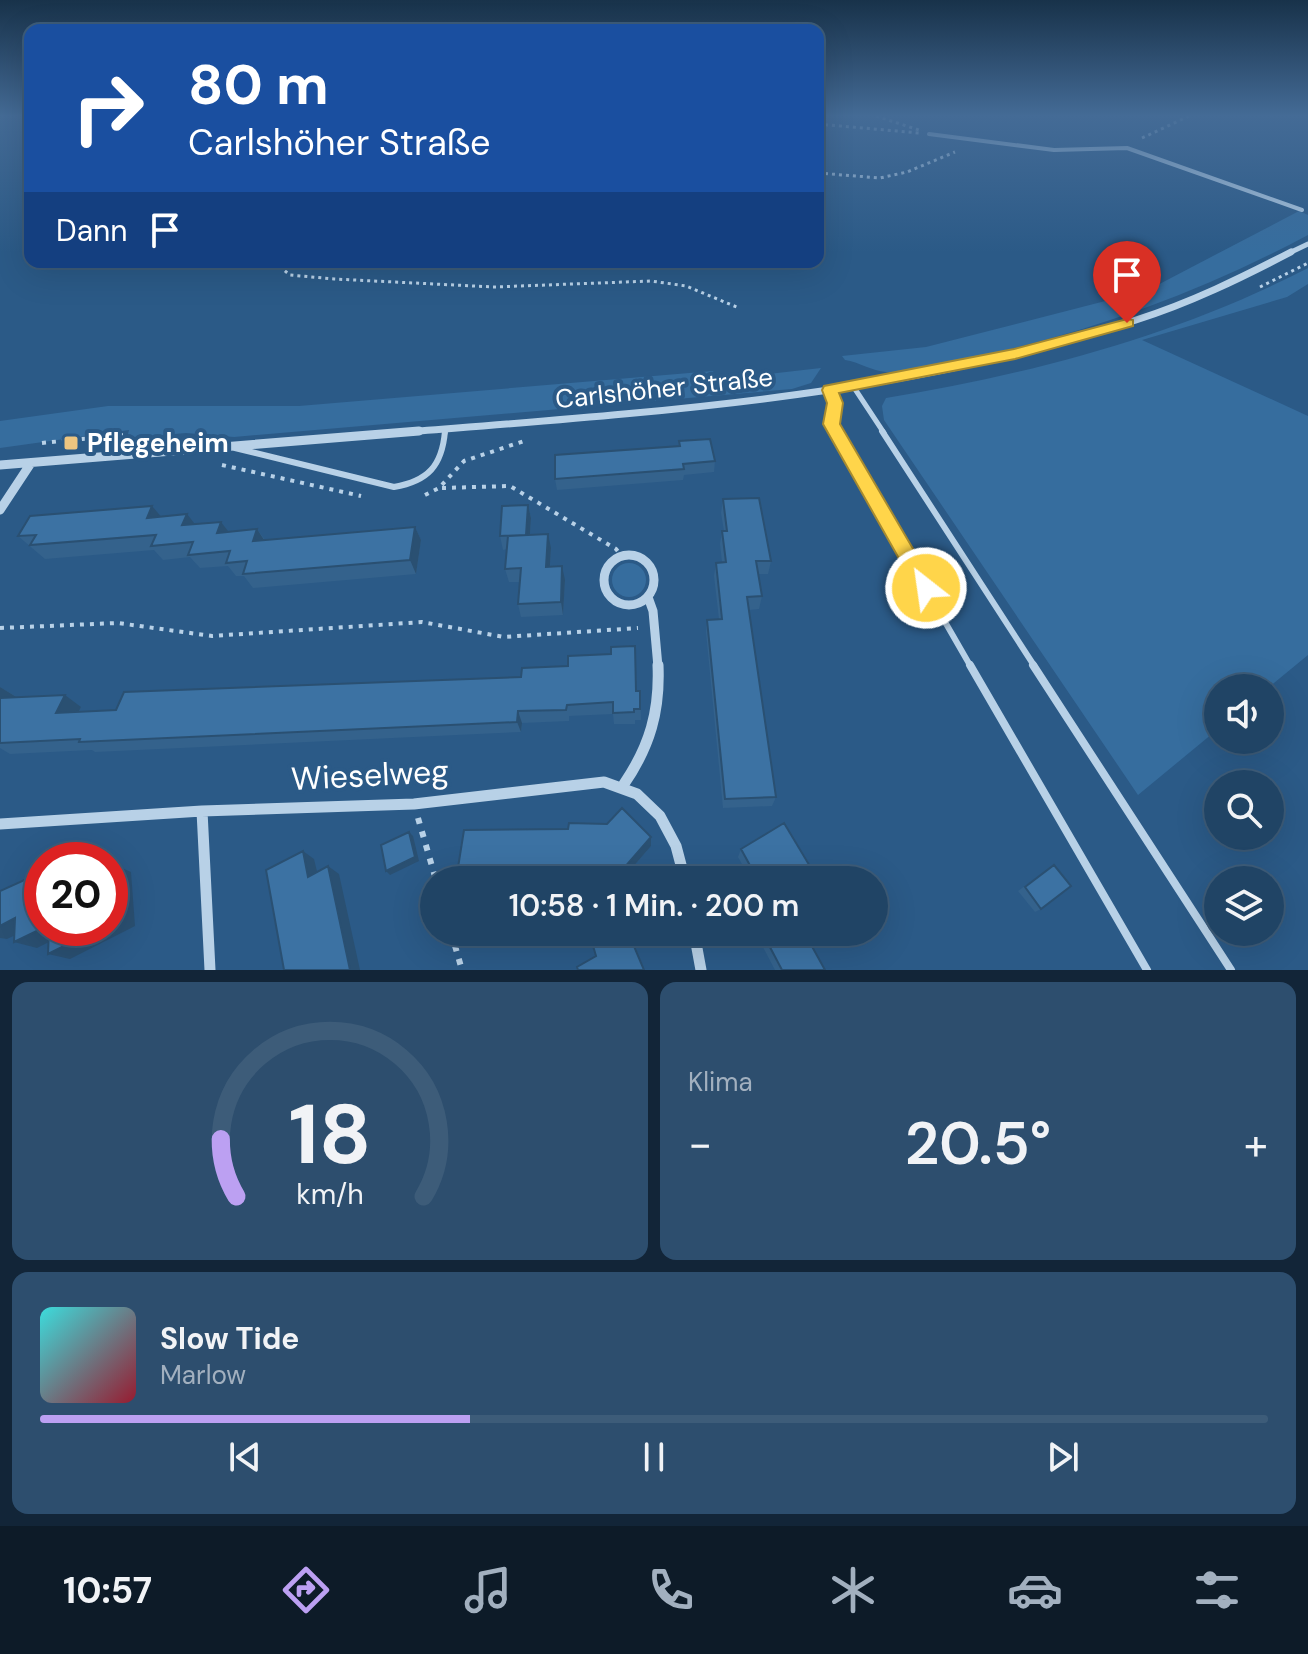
<!DOCTYPE html>
<html lang="de">
<head>
<meta charset="utf-8">
<style>
	:root { --surface:#204465; --page:#2d4e6e; --text:#f1f3f6; --muted:#a2b0bf; --line:#3d5c79; --accent:#bca0f2 }
	body { margin:0; font-family:"DM Sans",sans-serif; background:var(--page); color:var(--text); height:100vh; display:flex; flex-direction:column; font-size:30px; white-space:nowrap }
	* { box-sizing:border-box; margin:0 }
	p { font-size:26px; color:var(--muted) }
	.icon { flex:none; width:44px; height:44px; fill:none; stroke:currentColor; stroke-width:2; stroke-linecap:round; stroke-linejoin:round }
	.map { position:relative; height:970px; overflow:hidden }
	.side { display:flex; flex-direction:column; gap:12px; padding:12px; background:#122538; flex:1 }
	.side>* { flex:none }
	.banner { position:absolute; left:24px; top:24px; width:800px; height:244px; border-radius:16px; box-shadow:0 8px 32px #0002,0 0 0 2px var(--line); background:#1a4fa0; color:#fff; overflow:hidden }
	.buttons { position:absolute; left:1204px; top:674px; display:grid; gap:16px }
	.buttons a { display:grid; place-items:center; width:80px; height:80px; border-radius:50%; background:var(--surface); box-shadow:0 8px 32px #0002,0 0 0 2px var(--line); font-size:40px }
	.speed { position:absolute; left:24px; top:842px; display:flex; gap:16px; font-size:40px; font-weight:700; text-align:center }
	.speed>* { display:grid; place-content:center; width:104px; height:104px; border-radius:50%; background:var(--surface); box-shadow:0 8px 32px #0002,0 0 0 2px var(--line); line-height:1 }
	.speed .limit { border:12px solid #d22; background:#fff; color:#111 }
	.pin { position:absolute; display:grid; place-items:center; width:68px; height:68px; color:#fff; margin:-82px -34px; border-radius:50% 50% 50% 0; rotate:-45deg; box-shadow:0 0 8px #0007 }
	.pin .icon { rotate:45deg }
	.me { position:absolute; width:88px; margin:-44px; rotate:330deg; stroke-linejoin:round; filter:drop-shadow(0 0 6px #0008) }
	.turn { display:flex; align-items:center; gap:28px; height:168px; padding:0 32px; font-size:36px }
	.turn .icon { width:104px; height:104px; stroke-width:2.5 }
	.turn b { display:block; font-size:56px; line-height:68px }
	.then { display:flex; align-items:center; height:76px; padding:0 32px; background:#0003; gap:16px; font-size:30px }
	.big { font-size:60px; font-weight:600; line-height:1.1 }
	.side .widget { flex:1; display:flex; flex-direction:column; justify-content:center; gap:12px; min-width:0; padding:0 28px; border-radius:16px; background:var(--page) }
	.side .dial { align-items:center; gap:0 }
	.dial svg { height:208px; overflow:visible; fill:none; stroke:var(--line); stroke-width:7; stroke-linecap:round; text-anchor:middle }
	.dial text { fill:var(--text); stroke:none }
	.song { display:flex; align-items:center; gap:24px }
	.cover { width:96px; height:96px; border-radius:12px; background:linear-gradient(135deg,hsl(180 70% 55%),hsl(350 70% 35%)) }
	.played { height:8px; border-radius:4px; background:linear-gradient(90deg,var(--accent) 35%,var(--line) 35%) }
	.keys { display:flex; justify-content:space-around; direction:ltr }
	.heat { display:flex; justify-content:space-between; align-items:center; font-size:44px; direction:ltr }
	.side .tiles { flex:1; display:grid; gap:12px; grid-template-columns:1fr 1fr }
	.widget:last-child { grid-column:span 2 }
	.trip { position:absolute; left:420px; top:866px; width:468px; height:80px; border-radius:40px; background:var(--surface); box-shadow:0 8px 32px #0002,0 0 0 2px var(--line); font-weight:600; line-height:80px; text-align:center }
	.tabs { display:flex; height:128px; justify-content:space-around; align-items:center; background:#0d1b28; color:var(--muted) }
	.tabs .icon { width:56px; height:56px }
	.tabs .on { color:var(--accent) }
	.tabs b { font-size:36px; color:var(--text) }
	.map>svg:first-child { display:block }
	.green { fill:#366d9e }
	.lines { fill:none; stroke-linecap:round; stroke-linejoin:round }
	.path-far2 { stroke:#b8d1e7; stroke-width:3; stroke-dasharray:3 4; stroke-linecap:butt }
	.path-far1 { stroke:#b8d1e7; stroke-width:4; stroke-dasharray:4 6; stroke-linecap:butt }
	.path { stroke:#b8d1e7; stroke-width:6; stroke-dasharray:6 8; stroke-linecap:butt }
	.lane-far3 { stroke:#b8d1e7; stroke-width:4 }
	.lane-far2 { stroke:#b8d1e7; stroke-width:5 }
	.lane-far1 { stroke:#b8d1e7; stroke-width:6 }
	.lane { stroke:#b8d1e7; stroke-width:8 }
	.street-far3 { stroke:#b8d1e7; stroke-width:5 }
	.street-far2 { stroke:#b8d1e7; stroke-width:7 }
	.street-far1 { stroke:#b8d1e7; stroke-width:9 }
	.street { stroke:#b8d1e7; stroke-width:11 }
	.wall { fill:#34628c }
	.shaded-wall { fill:#2a5072 }
	.building { fill:#3c72a3; stroke:#2a5072; stroke-width:2 }
	.route { fill:#ffd54a; stroke:#a68a30; stroke-width:2 }
	.poi-dot { fill:#edc580; stroke:#2b5a87; stroke-width:3 }
	.labels { text-anchor:middle; dominant-baseline:central; stroke-width:8; stroke-linejoin:round; paint-order:stroke }
	.street-label { font-size:26px; fill:#fff; stroke:#2b5a87 }
	.poi-label { font-size:26px; font-weight:bold; fill:#fff; stroke:#2b5a87; text-anchor:start }
	.near-street-label { font-size:32px; fill:#fff; stroke:#2b5a87 }
</style>
</head>
<body>
<div class="map">
<svg width="1308" height="970" viewBox="0 0 1308 970">
	<rect width="100%" height="100%" fill="#2b5a87"/>
	<path class="green" d="M1299,211L1308,215V235C1201,292 1089,333 970,358C942,364 914,373 886,372C872,371 859,362 845,360L842,356L926,347L1148,290Z
		M1308,268V284L1287,297L1142,340L1308,416V655L1268,688H1218V729L1138,795L884,420L882,406L886,398C1032,374 1176,336 1308,268Z
		M821,368L811,383L792,389L234,437L186,433L127,438L129,430L0,448V421L108,406H299L713,371L717,380Z
		M612 580a17 17 0 1 1 34 0a17 17 0 1 1-34 0Z"/>
	<g class="lines">
		<path class="path-far2" d="M876,116L919,130
			M818,124L919,133
			M1142,138L1189,116
			M818,173L880,178L907,172L955,152
			M274,262L290,275L334,279L494,287L651,281L686,286L739,308
			M1260,287L1308,263"/>
		<path class="path-far1" d="M42,443L123,435
			M222,465L361,496
			M442,488L510,486L616,549L623,558
			M425,495L439,488L464,461L527,440
			M0,628L118,623L212,636L422,622L504,637L638,628"/>
		<path class="path" d="M418,818L436,880
			M451,932L462,970"/>
		<path class="lane-far3" d="M929,134L1054,150L1127,148L1302,210"/>
		<path class="lane-far2" d="M853,386L884,433
			M830,390L835,403L831,424L836,433
			M445,433V429"/>
		<path class="lane-far1" d="M835,431L971,667
			M882,431L1035,667
			M235,448L394,487C428,481 442,466 445,431"/>
		<path class="lane" d="M970,665L1147,970
			M1033,665L1231,970"/>
		<path class="street-far3" d="M1287,254L1308,244"/>
		<path class="street-far2" d="M395,433C643,413 898,398 1136,320C1190,303 1241,278 1291,252"/>
		<path class="street-far1" d="M0,465L419,431
			M0,510L31,463
			M604 580a25 25 0 1 1 50 0a25 25 0 1 1-50 0Z
			M648,597L653,611L658,667"/>
		<path class="street" d="M624,784C650,746 660,711 658,665
			M202,811L210,970
			M0,824L202,811L414,804L604,782L637,794L660,816L676,846L685,880
			M694,932L701,970"/>
	</g>
	<path class="wall" d="M679,441L715,461L714,472L684,475L683,480L557,490L555,479L679,446Z
		M723,499L771,561L768,574H758L762,596L759,609L749,610L776,797L772,806L723,808L706,632L707,620L719,619L714,576L716,563L722,562L720,544L722,531H724L721,513Z
		M528,505L531,518L530,535L551,548L550,567L565,580L563,615L521,617L518,604L520,582H509L505,569L507,549L503,550L500,536Z
		M161,517L228,532L257,529L265,540L415,527L421,540L416,574L253,588L244,576H236L228,566L200,568L190,557L163,560L154,550L45,559L18,536Z
		M0,687L17,697L81,707L79,712L640,691L641,720H635V724H614L613,714L569,716V721L522,723L521,732L95,752L92,750L10,754L0,748Z
		M651,837V846L625,876L456,880Z
		M741,849L817,878L815,880H751L738,857Z
		M1054,865L1041,909L1035,912L1018,891Z
		M755,932H804L825,970H775Z"/>
	<path class="shaded-wall" d="M528,505L531,518L529,548L526,535Z
		M152,506L164,520L147,518Z
		M187,514L198,528L182,525Z
		M221,522L231,535L217,533Z
		M415,527L421,540L416,574L410,560Z
		M257,529L266,543L253,541Z
		M548,534L551,548L549,580L546,567Z
		M562,566L565,580L563,615L561,602Z
		M0,687L18,698L0,703Z
		M65,695L81,707L73,724L56,713Z
		M518,711L522,723L521,732L517,722Z
		M409,832L413,836L419,861L390,875L386,871Z
		M651,837V846L625,876L624,868Z
		M303,851L314,859L320,884L308,877Z
		M113,864L131,872L135,926L70,959L48,954L100,928H110Z
		M328,866L339,874L360,970H350Z
		M15,918L37,925L7,939L0,938V926Z
		M43,928H57L69,932L37,948L14,942Z"/>
	<path class="building" d="M710,439L715,461L683,464L684,469L555,479V455L680,446L679,441Z
		M759,498L771,561H756L762,596L747,597L776,797L725,799L707,620L722,619L716,563L726,562L722,531H727L723,499Z
		M528,505L526,535L500,536L502,506Z
		M152,506L147,518L187,514L182,525L221,522L217,533L257,529L253,541L415,527L410,560L243,574L247,561L226,563L230,551L188,555L193,542L151,546L156,535L30,545L36,535L18,536L30,516Z
		M548,534L546,567L562,566L561,602L518,604L521,568L505,569L508,536Z
		M635,646L636,691H640V709H634V712L613,713V702L567,705L566,710L518,711L517,722L79,742L80,739L0,743V698L65,695L56,713L116,710L124,692L521,677L522,668L568,666V656L611,654V647Z
		M622,808L651,837L624,868L566,869L565,880H456L464,830L568,829L569,823L607,824Z
		M784,823L817,878L813,880H758L741,849Z
		M409,832L415,857L386,871L381,845Z
		M303,851L308,877L328,866L350,970H284L266,870Z
		M113,864L117,919L110,923V866Z
		M1054,865L1071,886L1041,909L1025,887Z
		M42,872V928H43L14,942L15,918L0,926V891Z
		M49,928H100L48,954Z
		M589,932H628L644,970H578L577,967L596,956Z
		M762,932H804L825,970H782Z"/>
	<linearGradient id="sky" x2="0" y2="1"><stop stop-color="#18324a"/><stop offset="0.46" stop-color="#446b96"/><stop offset="1" stop-color="#446b96" stop-opacity="0"/></linearGradient>
	<rect width="1308" height="252" fill="url(#sky)"/>
	<path class="route" d="M1127,319L1133,320V326L1015,359L839,393L843,403L840,424L936,588L933,594L926,597L919,594L823,424L827,403L822,390L824,386L1014,349Z"/>
	<rect class="poi-dot" x="63" y="435" width="16" height="16" rx="4"/>
	<g class="labels">
		<g class="street-label">
			<text transform="translate(664 388) rotate(-6)">Carlshöher Straße</text>
		</g>
		<g class="poi-label">
			<text x="87" y="443">Pflegeheim</text>
		</g>
		<g class="near-street-label">
			<text transform="translate(370 775) rotate(-3)">Wieselweg</text>
		</g>
	</g>
</svg>
<div class="buttons">
<a><svg class="icon" aria-label="sound" viewBox="0 0 24 24"><path d="M4 9h4l5-4v14l-5-4H4zM17 9q2 3 0 6"/></svg></a>
<a><svg class="icon" aria-label="search" viewBox="0 0 24 24"><circle cx="10" cy="10" r="6"/><path d="M15 15l6 6"/></svg></a>
<a><svg class="icon" aria-label="layers" viewBox="0 0 24 24"><path d="M12 4l9 5-9 5-9-5zM3 14l9 5 9-5"/></svg></a>
</div>
<div class="speed"><div class="limit">20</div></div>
<div class="pin" style="left:1127px;top:323px;background:#d93025"><svg class="icon" aria-label="arrive" viewBox="0 0 24 24"><path d="M6 21V4h12l-3 4 3 4H6"/></svg></div>
<svg class="me" style="left:926px;top:588px" viewBox="-20 -20 40 40"><circle r="17" fill="#ffd54a" stroke="#fff" stroke-width="3"/><path d="M0-11L8 9 0 5-8 9z" fill="#fff"/></svg>
<div class="trip">10:58 · 1 Min. · 200 m</div>
<div class="banner">
<div class="turn"><svg class="icon" aria-label="right" viewBox="0 0 24 24"><path d="M7 20v-9h11M14 6l5 5-5 5"/></svg><div><b>80 m</b>Carlshöher Straße</div></div>
<div class="then">Dann<svg class="icon" aria-label="arrive" viewBox="0 0 24 24"><path d="M6 21V4h12l-3 4 3 4H6"/></svg></div>
</div>
</div>
<section class="side">
<div class="tiles">
<div class="widget dial"><svg viewBox="0 0 100 80">
<path d="M14 69A42 42 0 1 1 86 69"/>
<path d="M14 69A42 42 0 0 1 8 47" stroke="#bca0f2"/>
<text x="50" y="56" font-size="32" font-weight="700">18</text>
<text x="50" y="72" font-size="11">km/h</text>
</svg></div>
<div class="widget"><p>Klima</p>
<div class="heat"><a>−</a><b class="big">20.5°</b><a>+</a></div>
</div>
<div class="widget">
<div class="song"><i class="cover"></i><div><b>Slow Tide</b><p>Marlow</p></div></div>
<div class="played"></div>
<div class="keys"><svg class="icon" aria-label="previous" viewBox="0 0 24 24"><path d="M18 5L8 12l10 7zM5 5v14"/></svg><svg class="icon" aria-label="pause" viewBox="0 0 24 24"><path d="M8 5v14M16 5v14"/></svg><svg class="icon" aria-label="next" viewBox="0 0 24 24"><path d="M6 5l10 7-10 7zM19 5v14"/></svg></div>
</div>
</div>
</section>
<nav class="tabs">
<b>10:57</b>
<svg class="icon on" aria-label="directions" viewBox="0 0 24 24"><path d="M12 3l9 9-9 9-9-9zM9 14v-3h6M13 9l2 2-2 2"/></svg>
<svg class="icon" aria-label="music" viewBox="0 0 24 24"><path d="M9 18V5l10-2v13"/><circle cx="6" cy="18" r="3"/><circle cx="16" cy="16" r="3"/></svg>
<svg class="icon" aria-label="phone" viewBox="0 0 24 24"><path d="M5 4h4l2 5-3 2q2 4 5 5l2-3 5 2v4C11 20 4 13 5 4z"/></svg>
<svg class="icon" aria-label="climate" viewBox="0 0 24 24"><path d="M12 3v18M4 7l16 10M4 17L20 7"/></svg>
<svg class="icon" aria-label="car" viewBox="0 0 24 24"><path d="M5 17H2v-5l4-1 3-4h7l3 4 3 1v5h-3M9 17h6M6 11h13"/><circle cx="7" cy="17" r="2"/><circle cx="17" cy="17" r="2"/></svg>
<svg class="icon" aria-label="filters" viewBox="0 0 24 24"><path d="M4 7h16M4 17h16"/><circle cx="9" cy="7" r="2"/><circle cx="15" cy="17" r="2"/></svg>
</nav>
</body>
</html>
